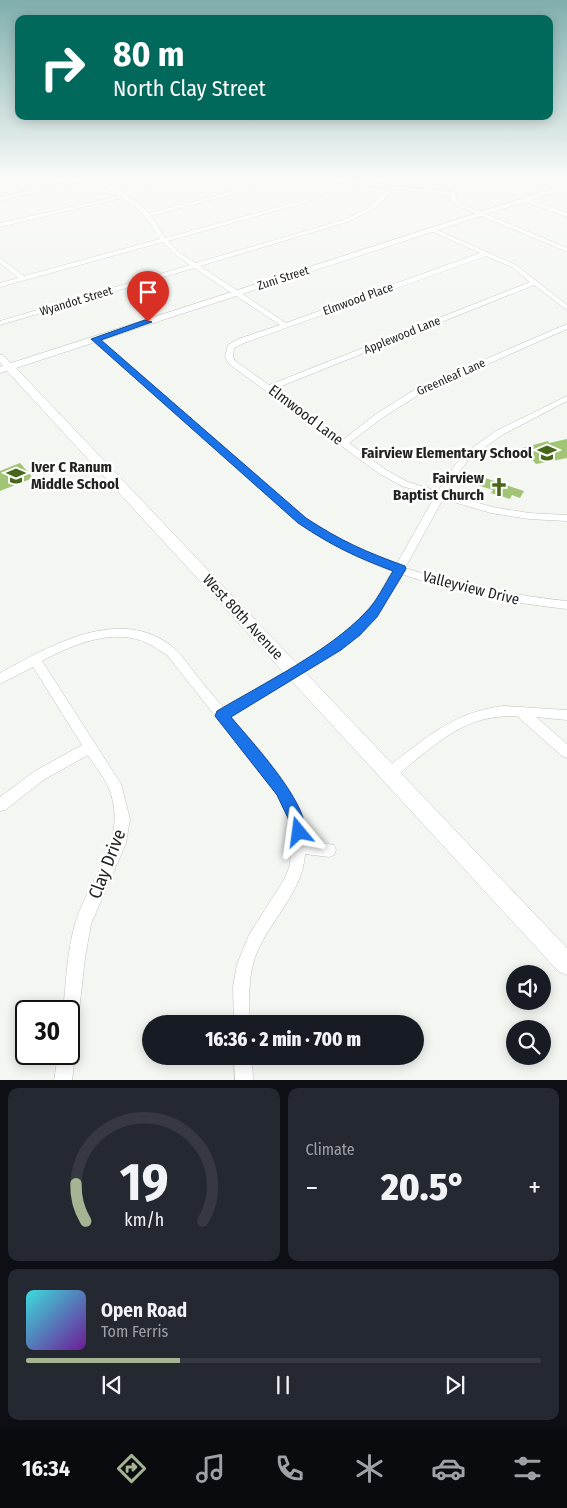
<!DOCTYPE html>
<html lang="en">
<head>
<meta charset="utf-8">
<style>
	:root { --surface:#171b24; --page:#242831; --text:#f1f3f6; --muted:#9ea1a6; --line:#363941; --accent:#a5b493 }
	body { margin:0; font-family:"Fira Sans Condensed",sans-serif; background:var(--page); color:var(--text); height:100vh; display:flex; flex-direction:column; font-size:19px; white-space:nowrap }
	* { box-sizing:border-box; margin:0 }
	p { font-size:16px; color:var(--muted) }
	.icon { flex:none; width:28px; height:28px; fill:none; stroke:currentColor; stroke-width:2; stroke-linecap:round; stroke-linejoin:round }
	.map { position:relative; height:1080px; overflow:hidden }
	.details { display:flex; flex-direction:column; gap:8px; padding:8px; background:#0d0f14; flex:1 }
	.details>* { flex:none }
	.hud { position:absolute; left:15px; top:15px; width:538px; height:105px; border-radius:10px; box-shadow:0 2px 12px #0003; background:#00695c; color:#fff; overflow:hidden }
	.fabs { position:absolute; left:506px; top:965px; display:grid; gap:10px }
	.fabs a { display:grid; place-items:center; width:45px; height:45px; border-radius:50%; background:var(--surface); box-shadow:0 2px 12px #0003; font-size:25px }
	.speed { position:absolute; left:15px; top:1000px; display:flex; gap:10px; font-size:25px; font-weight:700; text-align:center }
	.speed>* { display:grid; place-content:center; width:65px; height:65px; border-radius:50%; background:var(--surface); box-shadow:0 2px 12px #0003; line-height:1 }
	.speed .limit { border:2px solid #111; border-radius:8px; background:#fff; color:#111 }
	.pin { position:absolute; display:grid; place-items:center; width:42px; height:42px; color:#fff; margin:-51px -21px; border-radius:50% 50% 50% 0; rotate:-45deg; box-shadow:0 0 5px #0007 }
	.pin .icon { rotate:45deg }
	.me { position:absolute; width:55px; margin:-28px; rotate:344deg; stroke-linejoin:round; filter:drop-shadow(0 0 4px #0008) }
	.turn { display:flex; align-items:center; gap:18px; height:105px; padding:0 15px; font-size:22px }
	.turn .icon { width:65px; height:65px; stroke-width:2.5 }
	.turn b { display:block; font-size:35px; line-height:42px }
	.big { font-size:38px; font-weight:800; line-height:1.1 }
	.details .tile { flex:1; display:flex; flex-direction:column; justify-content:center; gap:8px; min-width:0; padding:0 18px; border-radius:10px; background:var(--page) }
	.details .dial { align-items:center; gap:0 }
	.dial svg { height:130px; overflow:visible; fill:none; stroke:var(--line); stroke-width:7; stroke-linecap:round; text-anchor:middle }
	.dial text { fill:var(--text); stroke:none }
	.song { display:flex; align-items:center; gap:15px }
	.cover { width:60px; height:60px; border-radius:8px; background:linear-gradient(135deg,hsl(180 70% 55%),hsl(280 70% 35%)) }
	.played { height:5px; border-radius:2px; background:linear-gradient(90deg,var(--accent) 30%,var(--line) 30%) }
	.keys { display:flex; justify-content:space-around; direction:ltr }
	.heat { display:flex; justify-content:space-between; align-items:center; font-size:28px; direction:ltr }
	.details .tiles { flex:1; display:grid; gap:8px; grid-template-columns:1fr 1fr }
	.tile:last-child { grid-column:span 2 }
	.trip { position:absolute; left:142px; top:1015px; width:282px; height:50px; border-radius:25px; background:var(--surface); box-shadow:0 2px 12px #0003; font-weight:800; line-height:50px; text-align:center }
	.tab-bar { display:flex; height:80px; justify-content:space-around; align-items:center; background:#090b0e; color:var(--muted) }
	.tab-bar .icon { width:35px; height:35px }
	.tab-bar .on { color:var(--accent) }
	.tab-bar b { font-size:22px; color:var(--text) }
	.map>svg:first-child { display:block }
	.building { fill:#a1c574 }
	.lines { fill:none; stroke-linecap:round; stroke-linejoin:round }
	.minor-casing { stroke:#c0c2be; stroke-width:1 }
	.tertiary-casing { stroke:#c0c2be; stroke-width:1 }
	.minor { fill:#fff; fill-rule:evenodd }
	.tertiary { fill:#fff; fill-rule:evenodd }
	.route { fill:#1a73e8; stroke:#114b97 }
	.labels { text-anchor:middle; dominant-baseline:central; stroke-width:5; stroke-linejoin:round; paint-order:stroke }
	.far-street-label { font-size:12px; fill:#232422; stroke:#fff }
	.street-label { font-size:15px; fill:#232422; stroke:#fff }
	.poi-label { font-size:15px; font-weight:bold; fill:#232422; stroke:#fff; text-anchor:end }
	.near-street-label { font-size:18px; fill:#232422; stroke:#fff }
</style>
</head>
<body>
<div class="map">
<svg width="567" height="1081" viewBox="0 0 567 1081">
	<rect width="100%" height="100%" fill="#f4f6f2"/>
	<path class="building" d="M567,439V458L536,464L522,448L548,441L549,443Z
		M20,463L33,478L0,491V471Z
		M482,477L524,491L520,498L512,495L510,499L491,493L493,490L477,485Z"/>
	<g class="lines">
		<g class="minor-casing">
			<path id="minor" d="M80,179H90L0,201V197Z
				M94,179H100L122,193L180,179H190L126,196L142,206L149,213L257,185L268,179H274L261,187L151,216L165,238L300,201L322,191L330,181L320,179H338L391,185L395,179H400L395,186L451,192C462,184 477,179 490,179L462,189L455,194L456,199L464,205L567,248V252L565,251L460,207L451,201L450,195L393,189L383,201L372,210L347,222L200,266L286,323L480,253L431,231V229L433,228L516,265L567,305V310L534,285L274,389L344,439L376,414L414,390L567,324V329L420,394L382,418L349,443L386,470L408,482L438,491L455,465L465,453L496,431L567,396V401L502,435L471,457L462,468L446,493L492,507L529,513L567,515V521L529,519L491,513L443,499L405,568C458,585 511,595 567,601V609C510,603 455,592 401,574L383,607L359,634L340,649L231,717C256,747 308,799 306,840L334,845L336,850L334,855L329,857L305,854C303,889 276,914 261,944C247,969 249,997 250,1024H234L233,987L237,964L249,935L285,878L290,865L292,832L288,818L277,794L167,655C160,651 154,646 147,643C113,627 72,645 42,661L121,784L130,819L126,843L91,924L85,958L77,1029L75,1035L69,1037V1011H63C66,983 67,952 75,924C89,878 128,842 110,791C105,778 95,766 88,755L45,779L5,810L0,811V797L35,771L82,745L33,667L0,684V673C50,646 122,603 175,649C181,654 185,661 190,667C201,681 212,695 224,708L332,643L351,628L375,601L392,571C359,559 328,543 299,523L91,339L98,337L305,519C335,537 364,552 396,565L435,496L402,486L380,474L229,364L225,357L228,345L238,339L280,325L194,268L0,325V321L190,265L177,256L163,242L0,287V283L18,278L0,263V258L24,276L160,239C148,219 143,211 122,198L0,227V223L119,196ZM334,182L388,188L368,208L343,220L196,263L181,254L168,241L304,203L326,193ZM486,256L512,267L530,282L269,385L235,361L233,357L234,348L244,343Z
				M525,198L567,213V217L523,201L522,200Z
				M0,355H3L12,365V369H6L0,362Z
				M504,706L567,710V720L536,717L567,744V758L562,756L517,716C504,716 491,717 478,721C446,731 419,758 394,778L389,780L384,778L382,774L384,770C423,740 454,711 504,706Z
				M69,1047L72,1048L75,1054L72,1081H54L58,1054H69Z
				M234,1056H252L253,1081H235Z"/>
		</g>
		<g class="tertiary-casing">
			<path id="tertiary" d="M567,184V188L16,368L567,948V975L559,972L7,371L0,373V367L5,365Z"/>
		</g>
		<use href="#minor" class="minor"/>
		<use href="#tertiary" class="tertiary"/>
	</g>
	<linearGradient id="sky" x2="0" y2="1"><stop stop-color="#7faead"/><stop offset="0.54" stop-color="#fafbf9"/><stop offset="1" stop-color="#fafbf9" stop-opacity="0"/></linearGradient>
	<rect width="567" height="331" fill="url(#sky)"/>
	<path class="route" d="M145,320L152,322L101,340L306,518C341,541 366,552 405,566L406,569L377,617L360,635L341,650L231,717C249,739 316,810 304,838L299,840L293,838L288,818L277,795L215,716L217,711C264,683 328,652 366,612C377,601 385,584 393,571C356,557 332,546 298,523L91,339Z"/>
	<defs>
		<g id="school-bare" transform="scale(1.5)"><path d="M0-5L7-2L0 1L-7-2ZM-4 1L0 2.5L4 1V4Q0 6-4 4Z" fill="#486619" stroke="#fff" stroke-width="2.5" paint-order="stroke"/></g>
		<g id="church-bare" transform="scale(1.5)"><path d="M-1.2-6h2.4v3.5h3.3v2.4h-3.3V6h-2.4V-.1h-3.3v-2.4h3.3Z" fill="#486619" stroke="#fff" stroke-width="2.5" paint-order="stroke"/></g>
	</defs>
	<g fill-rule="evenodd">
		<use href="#school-bare" x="547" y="453"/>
		<use href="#school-bare" x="16" y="476"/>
		<use href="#church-bare" x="499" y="487"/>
	</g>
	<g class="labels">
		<g class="far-street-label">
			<text transform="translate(283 278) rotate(-18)">Zuni Street</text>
			<text transform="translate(358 299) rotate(-20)">Elmwood Place</text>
			<text transform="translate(76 301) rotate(-17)">Wyandot Street</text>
			<text transform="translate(402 335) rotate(-22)">Applewood Lane</text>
			<text transform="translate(451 377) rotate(-24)">Greenleaf Lane</text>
		</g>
		<g class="street-label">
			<text transform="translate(306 415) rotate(37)">Elmwood Lane</text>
			<text transform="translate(471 588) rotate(14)">Valleyview Drive</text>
			<text transform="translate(243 617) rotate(47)">West 80th Avenue</text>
		</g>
		<g class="poi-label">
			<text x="532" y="453">Fairview Elementary School</text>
			<text x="31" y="467" text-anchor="start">Iver C Ranum<tspan x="31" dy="17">Middle School</tspan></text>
			<text x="484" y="478">Fairview<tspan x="484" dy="17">Baptist Church</tspan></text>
		</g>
		<g class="near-street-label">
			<text transform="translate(107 864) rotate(-69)">Clay Drive</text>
		</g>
	</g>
</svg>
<div class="fabs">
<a><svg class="icon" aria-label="sound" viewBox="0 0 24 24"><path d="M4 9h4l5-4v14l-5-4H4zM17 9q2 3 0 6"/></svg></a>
<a><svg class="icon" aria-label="search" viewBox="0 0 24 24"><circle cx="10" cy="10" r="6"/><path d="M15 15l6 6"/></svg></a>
</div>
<div class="speed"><div class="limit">30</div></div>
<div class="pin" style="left:148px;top:322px;background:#d93025"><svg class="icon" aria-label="arrive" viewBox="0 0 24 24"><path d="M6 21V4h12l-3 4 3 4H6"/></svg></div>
<svg class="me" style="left:299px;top:832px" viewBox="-20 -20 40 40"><path d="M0-17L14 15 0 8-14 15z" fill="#1a73e8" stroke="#fff" stroke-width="4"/></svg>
<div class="trip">16:36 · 2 min · 700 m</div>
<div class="hud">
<div class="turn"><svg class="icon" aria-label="right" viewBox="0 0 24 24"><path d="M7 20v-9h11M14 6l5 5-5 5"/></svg><div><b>80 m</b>North Clay Street</div></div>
</div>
</div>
<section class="details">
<div class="tiles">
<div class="tile dial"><svg viewBox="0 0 100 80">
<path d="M14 69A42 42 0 1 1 86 69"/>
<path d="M14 69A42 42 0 0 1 8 46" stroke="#a5b493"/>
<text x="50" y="56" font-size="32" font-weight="700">19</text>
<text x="50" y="72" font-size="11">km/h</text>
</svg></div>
<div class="tile"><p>Climate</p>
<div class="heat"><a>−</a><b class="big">20.5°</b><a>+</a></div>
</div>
<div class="tile">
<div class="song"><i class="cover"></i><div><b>Open Road</b><p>Tom Ferris</p></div></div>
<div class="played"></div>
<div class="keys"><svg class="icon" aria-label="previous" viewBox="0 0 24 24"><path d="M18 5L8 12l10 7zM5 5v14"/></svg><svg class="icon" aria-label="pause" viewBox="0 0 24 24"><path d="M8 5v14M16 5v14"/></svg><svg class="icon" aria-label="next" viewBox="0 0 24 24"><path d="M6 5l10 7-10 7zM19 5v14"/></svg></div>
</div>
</div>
</section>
<nav class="tab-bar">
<b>16:34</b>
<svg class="icon on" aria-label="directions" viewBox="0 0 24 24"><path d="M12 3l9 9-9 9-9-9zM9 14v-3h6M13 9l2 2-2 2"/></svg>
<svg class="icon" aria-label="music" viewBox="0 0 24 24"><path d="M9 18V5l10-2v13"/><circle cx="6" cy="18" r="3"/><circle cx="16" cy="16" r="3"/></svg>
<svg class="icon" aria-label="phone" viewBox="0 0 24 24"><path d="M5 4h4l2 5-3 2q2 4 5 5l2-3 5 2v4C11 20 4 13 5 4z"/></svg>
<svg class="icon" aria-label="climate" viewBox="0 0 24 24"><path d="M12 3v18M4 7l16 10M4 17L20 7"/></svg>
<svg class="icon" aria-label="car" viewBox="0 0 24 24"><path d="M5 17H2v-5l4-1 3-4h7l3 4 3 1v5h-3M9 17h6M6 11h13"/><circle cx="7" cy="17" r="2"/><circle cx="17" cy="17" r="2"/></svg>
<svg class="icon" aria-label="filters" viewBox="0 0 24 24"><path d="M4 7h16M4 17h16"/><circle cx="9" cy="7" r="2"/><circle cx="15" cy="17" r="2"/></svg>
</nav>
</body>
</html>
